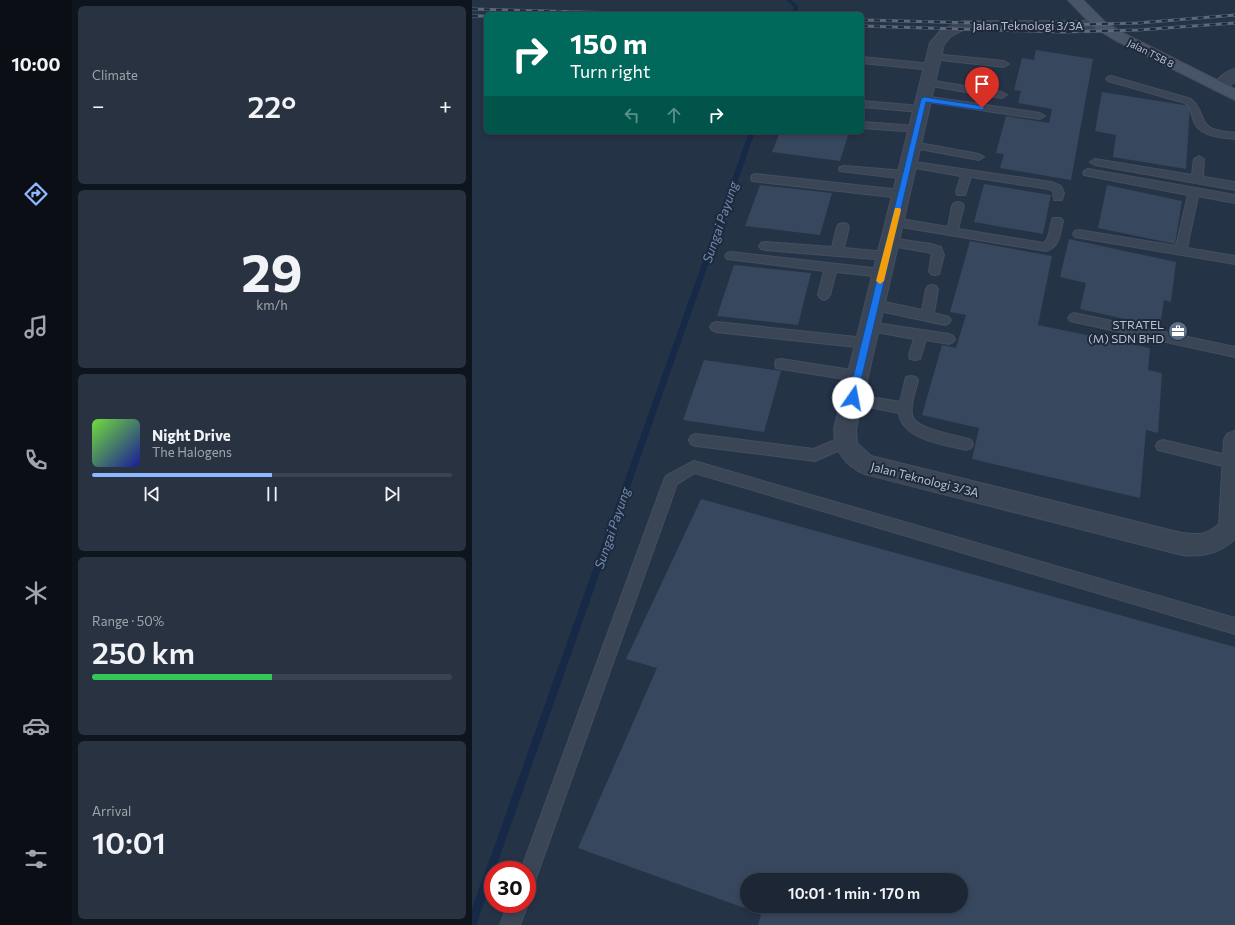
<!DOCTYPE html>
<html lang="en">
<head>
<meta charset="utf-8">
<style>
	:root { --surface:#1c2635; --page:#293241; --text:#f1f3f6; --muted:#a0a5ad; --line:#3a4350; --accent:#8db7ff }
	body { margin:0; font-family:Commissioner,sans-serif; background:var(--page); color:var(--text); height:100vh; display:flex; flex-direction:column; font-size:15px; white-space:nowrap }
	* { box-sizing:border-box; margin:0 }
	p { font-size:13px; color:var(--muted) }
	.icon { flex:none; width:22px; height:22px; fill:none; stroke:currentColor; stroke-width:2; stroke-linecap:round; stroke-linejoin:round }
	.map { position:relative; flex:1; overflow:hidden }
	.panel { display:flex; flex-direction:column; gap:6px; padding:6px; background:#0f151d; width:400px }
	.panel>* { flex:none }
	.guide { position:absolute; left:12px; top:12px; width:380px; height:122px; border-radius:6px; box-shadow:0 2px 6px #0003,0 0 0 1px var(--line); background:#00695c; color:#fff; overflow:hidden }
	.speed { position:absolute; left:12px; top:861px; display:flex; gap:8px; font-size:20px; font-weight:700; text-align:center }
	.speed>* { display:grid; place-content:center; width:52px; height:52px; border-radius:50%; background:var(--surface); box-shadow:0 2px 6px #0003,0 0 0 1px var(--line); line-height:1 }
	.speed .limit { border:6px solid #d22; background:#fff; color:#111 }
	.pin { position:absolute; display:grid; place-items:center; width:34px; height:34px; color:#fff; margin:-41px -17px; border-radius:50% 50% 50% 0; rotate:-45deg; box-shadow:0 0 4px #0007 }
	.pin .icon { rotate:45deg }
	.me { position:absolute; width:44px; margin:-22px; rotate:12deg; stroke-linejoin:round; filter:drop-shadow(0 0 3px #0008) }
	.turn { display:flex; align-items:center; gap:14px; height:84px; padding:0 20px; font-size:18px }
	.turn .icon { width:52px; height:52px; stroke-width:2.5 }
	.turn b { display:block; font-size:28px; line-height:34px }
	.lanes { display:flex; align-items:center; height:38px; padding:0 20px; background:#0003; justify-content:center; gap:20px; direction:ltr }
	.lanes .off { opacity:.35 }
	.big { font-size:30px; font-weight:600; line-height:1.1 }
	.panel .tile { flex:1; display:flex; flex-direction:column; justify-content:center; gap:6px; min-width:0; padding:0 14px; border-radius:6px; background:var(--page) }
	.panel .dial { align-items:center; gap:0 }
	.dial b { font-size:52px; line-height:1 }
	.song { display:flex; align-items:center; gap:12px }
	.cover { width:48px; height:48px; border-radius:6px; background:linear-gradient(135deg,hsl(100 70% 55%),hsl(240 70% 35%)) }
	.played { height:4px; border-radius:2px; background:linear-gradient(90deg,var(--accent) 50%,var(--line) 50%) }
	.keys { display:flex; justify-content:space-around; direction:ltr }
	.heat { display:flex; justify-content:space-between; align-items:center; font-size:22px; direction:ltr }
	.charge { height:6px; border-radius:3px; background:linear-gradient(90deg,#34c759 50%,var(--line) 0) }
	.trip { position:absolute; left:268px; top:873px; width:228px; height:40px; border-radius:20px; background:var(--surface); box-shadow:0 2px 6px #0003,0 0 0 1px var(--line); font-weight:600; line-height:40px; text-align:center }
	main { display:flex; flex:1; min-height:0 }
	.tabs { display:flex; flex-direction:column; width:72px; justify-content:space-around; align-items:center; background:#0b0f15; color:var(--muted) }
	.tabs .icon { width:28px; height:28px }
	.tabs .current { color:var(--accent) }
	.tabs b { font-size:18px; color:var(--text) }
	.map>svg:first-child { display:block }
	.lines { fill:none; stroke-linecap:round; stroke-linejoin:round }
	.stream { fill:#162947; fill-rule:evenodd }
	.building { fill:#37475d; fill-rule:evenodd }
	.lane-casing { stroke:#444e5f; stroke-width:2 }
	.street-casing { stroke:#444e5f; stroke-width:2 }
	.secondary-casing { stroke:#444e5f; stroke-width:2 }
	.lane { fill:#3a4556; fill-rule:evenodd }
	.street { fill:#3a4556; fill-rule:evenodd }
	.secondary { fill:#485469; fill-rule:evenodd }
	.rail-casing { stroke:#5c697d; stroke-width:3 }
	.rail { stroke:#1e2a3b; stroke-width:2; stroke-dasharray:6; stroke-linecap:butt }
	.route { fill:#1a73e8; stroke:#114b97 }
	.slow { fill:#f59e0b }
	.labels { text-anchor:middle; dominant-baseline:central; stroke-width:4; stroke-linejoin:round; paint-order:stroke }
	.far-street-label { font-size:10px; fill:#b8c0cf; stroke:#1e2a3b }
	.street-label { font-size:12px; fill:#b8c0cf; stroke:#1e2a3b }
	.poi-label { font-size:12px; fill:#b8c0cf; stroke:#1e2a3b; text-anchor:end }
	.water-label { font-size:13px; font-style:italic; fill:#6e89b1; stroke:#1e2a3b }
</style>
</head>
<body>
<main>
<nav class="tabs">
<b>10:00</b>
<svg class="icon current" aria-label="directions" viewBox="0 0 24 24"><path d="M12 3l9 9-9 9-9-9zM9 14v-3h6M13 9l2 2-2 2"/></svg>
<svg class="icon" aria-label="music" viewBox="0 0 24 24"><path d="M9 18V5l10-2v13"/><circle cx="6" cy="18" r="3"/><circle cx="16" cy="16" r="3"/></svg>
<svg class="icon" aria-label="phone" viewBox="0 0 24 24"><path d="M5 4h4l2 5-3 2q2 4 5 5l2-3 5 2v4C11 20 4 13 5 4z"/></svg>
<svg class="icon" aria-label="climate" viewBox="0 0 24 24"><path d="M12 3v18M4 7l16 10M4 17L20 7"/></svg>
<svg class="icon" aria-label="car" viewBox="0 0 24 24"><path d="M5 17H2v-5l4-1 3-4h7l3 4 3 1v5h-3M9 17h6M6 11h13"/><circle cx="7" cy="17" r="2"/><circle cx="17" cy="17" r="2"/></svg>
<svg class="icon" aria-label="filters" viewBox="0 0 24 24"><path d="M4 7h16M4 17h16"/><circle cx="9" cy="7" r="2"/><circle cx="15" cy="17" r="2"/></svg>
</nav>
<section class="panel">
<div class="tile"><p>Climate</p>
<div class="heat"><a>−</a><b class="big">22°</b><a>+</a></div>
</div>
<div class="tile dial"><b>29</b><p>km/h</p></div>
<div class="tile">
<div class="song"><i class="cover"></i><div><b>Night Drive</b><p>The Halogens</p></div></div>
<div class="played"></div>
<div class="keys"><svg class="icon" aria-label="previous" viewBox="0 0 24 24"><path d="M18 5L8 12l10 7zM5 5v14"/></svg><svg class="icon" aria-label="pause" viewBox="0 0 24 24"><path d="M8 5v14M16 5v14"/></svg><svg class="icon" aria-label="next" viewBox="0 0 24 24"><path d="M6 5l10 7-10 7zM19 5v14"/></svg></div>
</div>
<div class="tile"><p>Range · 50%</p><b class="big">250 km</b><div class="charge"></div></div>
<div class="tile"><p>Arrival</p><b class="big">10:01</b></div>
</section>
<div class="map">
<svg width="763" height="925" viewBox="0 0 763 925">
	<rect width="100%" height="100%" fill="#253347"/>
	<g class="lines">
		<path class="stream" d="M314,0H319L326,6L325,13H321L322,7Z
			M277,132H283L23,870H21V877L5,923L4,925H0V909Z"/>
	</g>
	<path class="building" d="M564,50L621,59L599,180L528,168L532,154L524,153L534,116L577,123L580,109L546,103L549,91L542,90L550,58L562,60Z
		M630,92L718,106L714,169L641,157L644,135L623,131Z
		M308,132H377L368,161L300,152Z
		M512,184L579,195L571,234L502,222Z
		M288,185L360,193L348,235L273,226Z
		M635,185L710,201L703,244L626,228Z
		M597,239L704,262L699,302L692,300L688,327L608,309L614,283L588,277Z
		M498,241L580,256L566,325L678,348L676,370L690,373L686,433L674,430L668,498L500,459L507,428L450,415L470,345L484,348L494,315L478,312Z
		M262,265L339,273L326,325L245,316Z
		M232,360L309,371L292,432L211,420Z
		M229,499L763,647V925H286L289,914L106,848L185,668L154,659ZM275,880H489V906H275Z"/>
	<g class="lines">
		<g class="lane-casing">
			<path id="lane" d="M462,54L532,61L537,64L532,67L459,59L457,57Z
				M390,57L460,64L465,67L460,70L390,63Z
				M639,76L719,99C732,108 727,124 741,129C748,132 756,132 763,133V139C748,137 726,137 721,119C719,112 719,108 713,103L636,81L634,79L636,77Z
				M456,80L530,92L535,95L530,98L453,85L451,83Z
				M452,96L568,113L573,116L568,119L449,101L447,99L449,97Z
				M390,101L449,106L454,109L449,112L390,107Z
				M390,122L445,126L450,129L445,132L390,128Z
				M441,142L507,154L512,157L507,160L437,147L436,145L437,143Z
				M727,156L732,159L731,177L763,182V190L623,165L618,162L623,159L720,175L722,159Z
				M436,161L579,182L589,186L592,193L590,200H582L581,191L577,189L499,177L493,195H485L484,192L489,176L432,166L431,164Z
				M372,166L434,171L438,172L439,175L438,178L434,179L368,171L367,169L368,167Z
				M616,169L763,195V203L726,196L715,248L763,256V264L603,237L601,234L603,231L607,230L704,246L716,195L612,175L611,173L612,171Z
				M284,174L429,190L433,191L434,194L433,197L429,198L280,181L279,178L280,175Z
				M486,202L490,203L492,206L486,229L572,243C579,237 577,226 581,218H589L591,221C588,233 588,247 574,251L423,226L419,225L417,222L419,219L423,218L476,227L480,206L482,203Z
				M371,223L375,224L377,227L372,248L414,252L418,253L420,256L418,259L414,260L293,250L289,249L287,246L289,243L293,242L360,247L365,227L367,224Z
				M418,238L459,244L469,247L472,255L467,274L463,275L459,274L457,271L460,253L414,245L412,242L414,239Z
				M259,252L410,269L414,270L416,273L414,276L410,277L364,272L358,295L356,298L352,300L348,298L346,295L352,271L255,259L253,256L255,253Z
				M460,285L464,286L466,289L462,313L477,317L479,320L477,323L473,325L403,310L399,308L397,305L399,302L403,300L450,310L454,289L456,286Z
				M602,313L763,347V357L598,321L596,318L598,315Z
				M244,322L394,338L398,340L400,343L398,346L394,348L244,332L240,330L238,327L240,324Z
				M397,322L477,334L481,336L483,339L481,342L477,344L454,340L448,359L443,360L438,359L437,355L442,339L393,330L391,327L393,324Z
				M309,359L386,371L391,372L393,376L391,380L386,381L309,369L304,368L303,364L304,360Z
				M439,376L444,377L446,381C443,392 438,404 440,415C442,430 486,435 499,440L501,444L499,448L494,450C473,445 429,439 427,413L381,404L376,403L374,399L376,395L381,394L428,402L434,377Z
				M224,434L342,449L372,436L377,438L379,442L377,446L343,461L224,446L219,444L217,440L219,436Z
				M691,440L763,457V469L686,450L684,446L686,442Z
				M222,461L763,618V634L223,473L205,484L64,878L62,885L55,887V870H49L192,480L194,476Z
				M55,903L56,904L48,925H28L36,904H55Z"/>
		</g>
		<g class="street-casing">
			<path id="street" d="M491,21H628L633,22L635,25L633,28L628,29H493L479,36L472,44L384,429L385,443L399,456L710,533C727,535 734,536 747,524L752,440L755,434L763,431V539C747,554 731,557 710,555L393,474C373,466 362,450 362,429L458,43L469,30Z
				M763,69V81C756,87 752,93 742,90L739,87C744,80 754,71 763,69Z"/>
		</g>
		<g class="secondary-casing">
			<path id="secondary" d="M596,0H611L633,22L653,34L763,89V100L643,40L623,28Z"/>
		</g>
		<use href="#lane" class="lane"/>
		<use href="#street" class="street"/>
		<use href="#secondary" class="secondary"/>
		<g class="rail-casing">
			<path id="rail" d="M0,9L182,14
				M0,16H14
				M390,20L590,25L666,23L763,15
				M390,26L590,32L666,30L763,23"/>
		</g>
		<use href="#rail" class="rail"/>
	</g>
	<path class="route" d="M452,97L510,106L513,108L510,110L454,102L385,398L381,402L376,398L449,99Z"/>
	<path class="slow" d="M423,208H428L429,210L412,281L408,284L404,281Z"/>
	<defs>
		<g id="office-disc" transform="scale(1)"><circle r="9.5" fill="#5c6f8a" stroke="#1e2a3b"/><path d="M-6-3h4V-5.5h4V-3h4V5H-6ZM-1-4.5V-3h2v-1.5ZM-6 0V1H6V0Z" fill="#fff"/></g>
	</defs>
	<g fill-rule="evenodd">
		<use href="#office-disc" x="706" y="331"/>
	</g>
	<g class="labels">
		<g class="far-street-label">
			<text transform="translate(679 53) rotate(27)">Jalan TSB 8</text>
		</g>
		<g class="street-label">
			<text x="556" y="25">Jalan Teknologi 3/3A</text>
			<text transform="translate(453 479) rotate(14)">Jalan Teknologi 3/3A</text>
		</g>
		<g class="poi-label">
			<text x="692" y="324">STRATEL<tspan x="692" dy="14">(M) SDN BHD</tspan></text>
		</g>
		<g class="water-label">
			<text transform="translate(248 222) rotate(-71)">Sungai Payung</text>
			<text transform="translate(140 528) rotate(-71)">Sungai Payung</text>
		</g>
	</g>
</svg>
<div class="speed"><div class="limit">30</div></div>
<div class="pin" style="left:510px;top:108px;background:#d93025"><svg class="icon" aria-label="arrive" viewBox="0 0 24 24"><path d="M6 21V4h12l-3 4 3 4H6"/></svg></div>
<svg class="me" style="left:381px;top:398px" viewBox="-20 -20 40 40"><circle r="19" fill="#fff"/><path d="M0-13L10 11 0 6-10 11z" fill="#1a73e8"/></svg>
<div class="trip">10:01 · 1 min · 170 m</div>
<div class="guide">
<div class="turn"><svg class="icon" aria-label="right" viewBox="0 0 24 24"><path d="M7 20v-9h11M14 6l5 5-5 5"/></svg><div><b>150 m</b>Turn right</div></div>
<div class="lanes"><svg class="icon off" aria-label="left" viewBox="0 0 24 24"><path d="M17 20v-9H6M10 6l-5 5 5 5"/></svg><svg class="icon off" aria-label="ahead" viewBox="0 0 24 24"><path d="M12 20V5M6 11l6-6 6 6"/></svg><svg class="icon" aria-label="right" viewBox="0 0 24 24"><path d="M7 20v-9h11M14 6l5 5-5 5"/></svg></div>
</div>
</div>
</main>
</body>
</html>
